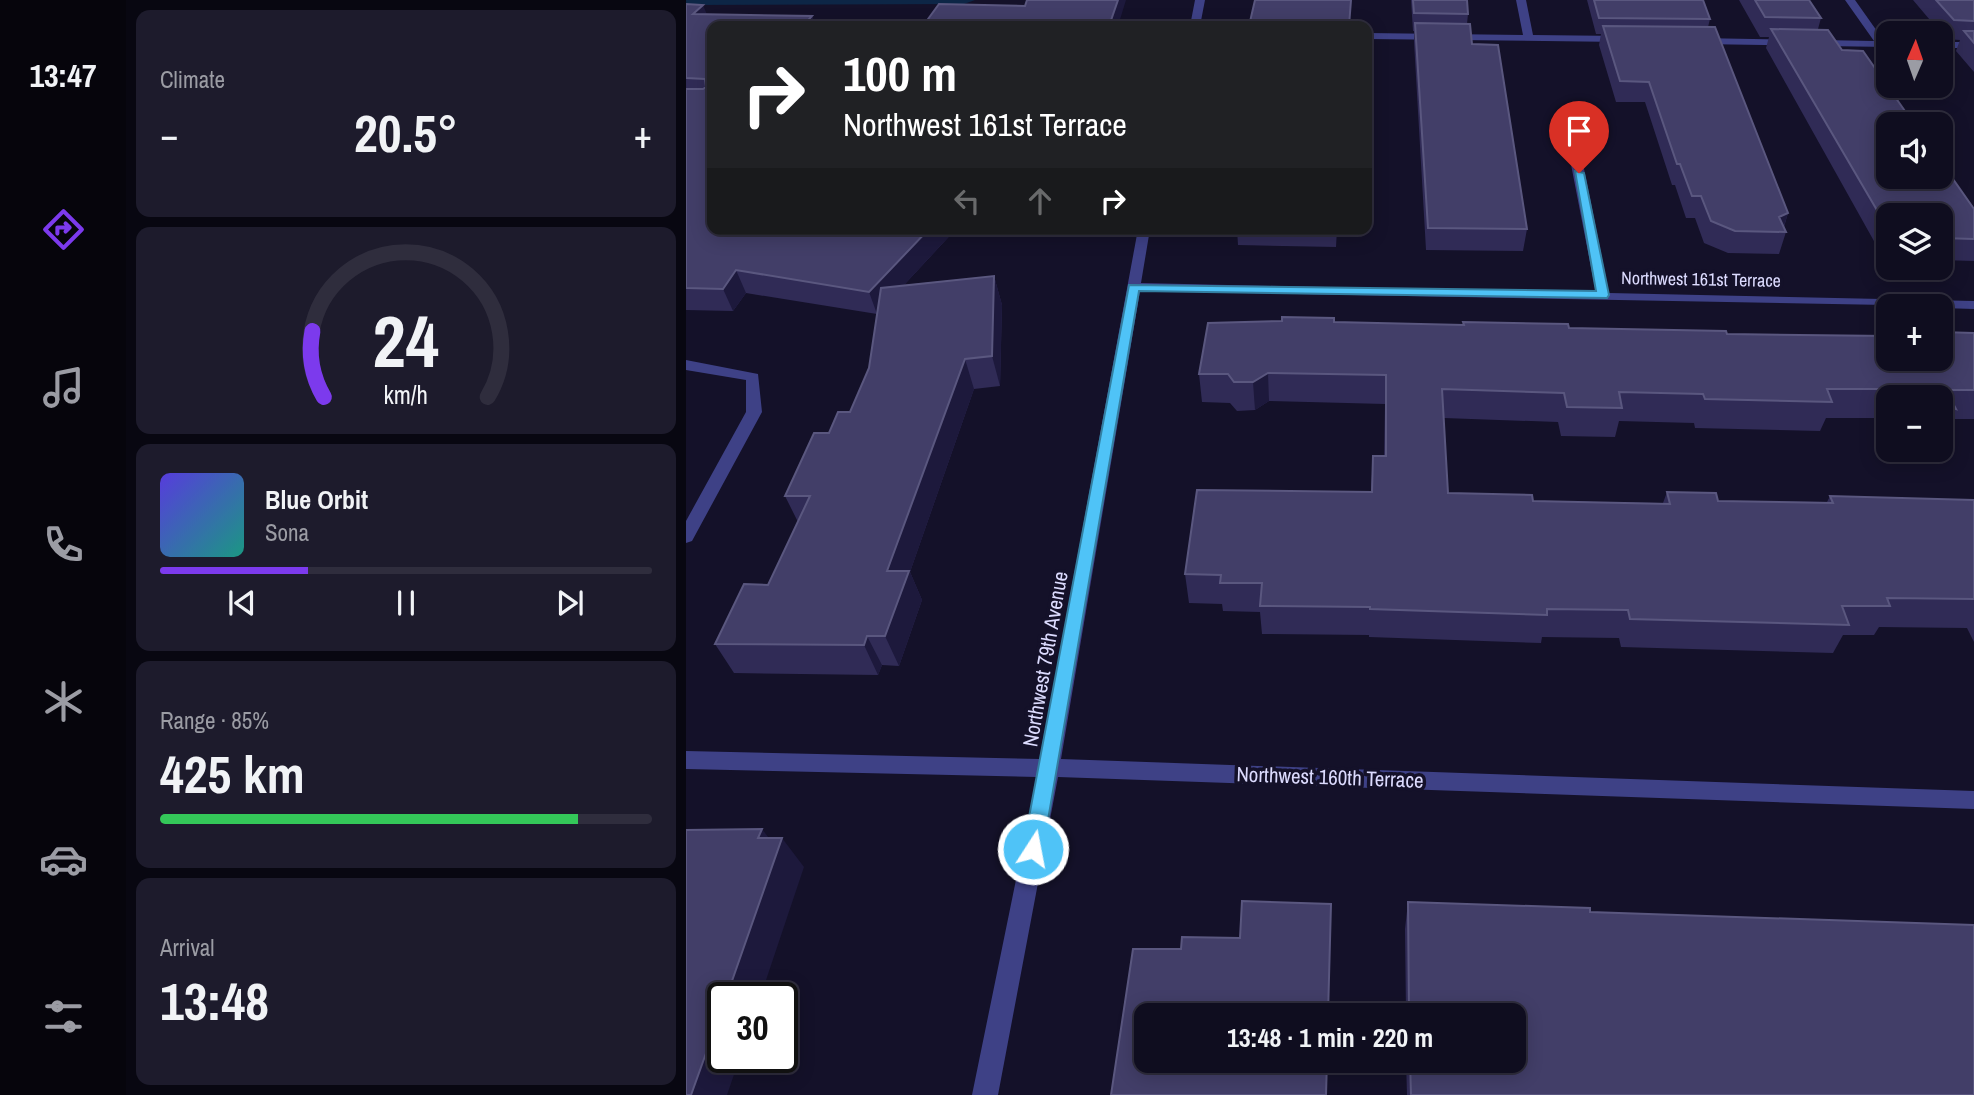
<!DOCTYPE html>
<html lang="en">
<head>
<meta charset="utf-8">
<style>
	:root { --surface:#0f0d1f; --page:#1d1b2c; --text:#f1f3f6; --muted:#9b9ca4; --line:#2f2d3d; --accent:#7c3aed }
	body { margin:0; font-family:"Archivo Narrow",sans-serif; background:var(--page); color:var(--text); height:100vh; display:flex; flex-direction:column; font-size:26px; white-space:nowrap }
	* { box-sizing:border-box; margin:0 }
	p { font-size:23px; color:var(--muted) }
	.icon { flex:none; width:38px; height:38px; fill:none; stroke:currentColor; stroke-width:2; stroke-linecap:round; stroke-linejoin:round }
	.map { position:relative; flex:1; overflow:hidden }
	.side { display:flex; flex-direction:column; gap:10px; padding:10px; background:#080711; width:560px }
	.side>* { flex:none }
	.banner { position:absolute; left:21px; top:21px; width:665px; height:214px; border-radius:14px; box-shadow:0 4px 18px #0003,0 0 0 2px var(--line); background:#202124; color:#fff; overflow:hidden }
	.needle { width:46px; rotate:2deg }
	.fabs { position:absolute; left:1190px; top:21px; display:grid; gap:14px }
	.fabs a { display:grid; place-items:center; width:77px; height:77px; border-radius:14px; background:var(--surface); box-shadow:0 4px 18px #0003,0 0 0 2px var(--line); font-size:35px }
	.speed { position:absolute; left:21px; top:982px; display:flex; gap:14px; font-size:35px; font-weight:700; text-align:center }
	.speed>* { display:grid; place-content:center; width:91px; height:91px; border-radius:50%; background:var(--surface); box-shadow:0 4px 18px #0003,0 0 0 2px var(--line); line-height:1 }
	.speed .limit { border:4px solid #111; border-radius:10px; background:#fff; color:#111 }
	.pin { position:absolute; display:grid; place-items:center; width:60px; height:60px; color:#fff; margin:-72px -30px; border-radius:50% 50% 50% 0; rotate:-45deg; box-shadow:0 0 7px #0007 }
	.pin .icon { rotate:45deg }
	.me { position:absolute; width:77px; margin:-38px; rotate:11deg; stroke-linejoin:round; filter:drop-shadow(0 0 5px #0008) }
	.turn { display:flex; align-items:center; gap:24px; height:147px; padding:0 21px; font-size:32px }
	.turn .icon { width:91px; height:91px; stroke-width:2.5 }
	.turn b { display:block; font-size:49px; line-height:60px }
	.lanes { display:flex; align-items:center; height:66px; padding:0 21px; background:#0003; justify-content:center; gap:35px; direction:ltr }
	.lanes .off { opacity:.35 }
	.big { font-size:52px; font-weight:800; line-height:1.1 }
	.side .widget { flex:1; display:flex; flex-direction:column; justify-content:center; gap:10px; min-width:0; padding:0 24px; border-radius:14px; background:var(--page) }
	.side .dial { align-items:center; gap:0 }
	.dial svg { height:182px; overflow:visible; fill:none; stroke:var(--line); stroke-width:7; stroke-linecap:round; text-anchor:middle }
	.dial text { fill:var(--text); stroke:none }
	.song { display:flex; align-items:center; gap:21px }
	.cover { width:84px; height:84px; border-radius:10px; background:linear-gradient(135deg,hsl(250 70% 55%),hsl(170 70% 35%)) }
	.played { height:7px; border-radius:4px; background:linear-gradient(90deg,var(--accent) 30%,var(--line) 30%) }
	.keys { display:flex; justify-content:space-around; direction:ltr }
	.heat { display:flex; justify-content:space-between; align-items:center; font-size:38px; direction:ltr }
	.charge { height:10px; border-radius:5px; background:linear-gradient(90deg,#34c759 85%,var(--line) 0) }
	.trip { position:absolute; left:448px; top:1003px; width:392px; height:70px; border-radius:14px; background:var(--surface); box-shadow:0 4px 18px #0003,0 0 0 2px var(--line); font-weight:800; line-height:70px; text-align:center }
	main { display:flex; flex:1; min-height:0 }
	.dock { display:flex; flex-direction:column; width:126px; justify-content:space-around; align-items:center; background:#06050c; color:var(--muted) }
	.dock .icon { width:49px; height:49px }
	.dock .on { color:var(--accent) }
	.dock b { font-size:32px; color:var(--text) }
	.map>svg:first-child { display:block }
	.water { fill:#0d2646 }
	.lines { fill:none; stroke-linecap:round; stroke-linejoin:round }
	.street { fill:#3e4186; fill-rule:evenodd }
	.wall { fill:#302b56 }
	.shaded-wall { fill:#1d193c }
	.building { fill:#423e68; stroke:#5a577f; stroke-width:2 }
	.route { fill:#4fc3f7; stroke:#337fa1; stroke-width:2 }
	.labels { text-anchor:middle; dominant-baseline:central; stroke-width:7; stroke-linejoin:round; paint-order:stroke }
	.far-street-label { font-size:18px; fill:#dcdbfe; stroke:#141129 }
	.street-label { font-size:21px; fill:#dcdbfe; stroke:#141129 }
</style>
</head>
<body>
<main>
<nav class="dock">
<b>13:47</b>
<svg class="icon on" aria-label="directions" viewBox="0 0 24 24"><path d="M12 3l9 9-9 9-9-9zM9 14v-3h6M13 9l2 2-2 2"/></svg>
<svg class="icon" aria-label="music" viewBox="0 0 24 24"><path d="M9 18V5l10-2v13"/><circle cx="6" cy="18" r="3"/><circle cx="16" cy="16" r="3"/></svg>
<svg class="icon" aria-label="phone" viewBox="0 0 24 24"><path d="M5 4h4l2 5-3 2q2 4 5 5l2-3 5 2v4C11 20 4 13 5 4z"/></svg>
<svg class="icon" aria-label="climate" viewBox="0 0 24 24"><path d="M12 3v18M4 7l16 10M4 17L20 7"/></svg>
<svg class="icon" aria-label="car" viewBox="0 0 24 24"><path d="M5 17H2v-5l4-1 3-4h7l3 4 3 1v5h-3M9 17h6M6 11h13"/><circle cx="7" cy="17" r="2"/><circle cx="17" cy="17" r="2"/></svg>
<svg class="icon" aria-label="filters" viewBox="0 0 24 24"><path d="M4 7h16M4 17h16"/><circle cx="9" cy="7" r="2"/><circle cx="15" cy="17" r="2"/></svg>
</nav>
<section class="side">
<div class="widget"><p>Climate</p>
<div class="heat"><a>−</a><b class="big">20.5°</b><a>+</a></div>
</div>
<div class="widget dial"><svg viewBox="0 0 100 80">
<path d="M14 69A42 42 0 1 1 86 69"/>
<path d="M14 69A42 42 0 0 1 9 40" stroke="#7c3aed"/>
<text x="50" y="56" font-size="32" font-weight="700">24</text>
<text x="50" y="72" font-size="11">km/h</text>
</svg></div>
<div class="widget">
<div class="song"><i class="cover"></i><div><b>Blue Orbit</b><p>Sona</p></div></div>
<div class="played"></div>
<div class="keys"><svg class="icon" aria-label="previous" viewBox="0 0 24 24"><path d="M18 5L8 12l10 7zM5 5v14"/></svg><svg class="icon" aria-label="pause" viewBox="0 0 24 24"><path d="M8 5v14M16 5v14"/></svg><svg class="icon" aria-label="next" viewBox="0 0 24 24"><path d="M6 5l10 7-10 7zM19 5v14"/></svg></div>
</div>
<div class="widget"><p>Range · 85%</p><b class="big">425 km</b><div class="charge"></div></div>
<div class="widget"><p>Arrival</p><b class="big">13:48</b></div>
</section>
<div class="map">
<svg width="1288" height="1095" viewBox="0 0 1288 1095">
	<rect width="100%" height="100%" fill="#141129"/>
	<path class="water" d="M0,0H289L278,4L0,5Z"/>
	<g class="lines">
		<path class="street" d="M509,0H519L514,26H504Z
			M830,0H840L847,35L936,36L941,39L936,42L681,39V33L837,35Z
			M1159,0H1169L1198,41H1202V47L1013,44L1008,41L1013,38L1188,41Z
			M1255,42H1288V48H1255Z
			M888,146L894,149L923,293L1288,301V309L1255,308V306L454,291L375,759L1288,791V809L372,777L312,1095H286L351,777L0,769V751L354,759L452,229H464L455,283L910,293L882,149Z
			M0,360L72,374L76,412L6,541L0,543V521L60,412V380L0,370Z"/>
	</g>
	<path class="wall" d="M725,0H781L782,14L781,24L786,44L841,229L837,251L740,250L728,42V31H727Z
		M901,0H1017L1024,19L1022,27L1102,213L1098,227L1100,232L1093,254L1042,253L1018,243L1009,218H1000L989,185H986L959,102H930L913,45L915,34H910Z
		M1053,0H1123L1135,18L1132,29L1156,50L1288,209V261L1255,260V215H1202V259H1198L1080,48L1083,37H1074Z
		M1227,0H1288V72L1270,51L1274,40L1260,39Z
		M0,4L21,14L126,16L129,26H26V229H270L218,285L308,276L316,305L314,386L288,389L224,572L236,600L213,666L196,665L192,675L48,673L29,644L82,585L112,522L99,496L143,433L164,412L183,368L191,314L60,293L47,311L0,310Z
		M551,229H651L650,247L552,245Z
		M596,321L777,325V322L883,328L1041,334L1202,359L1288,333V419H1265L1255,437V397H1202V421L1195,418H1140L1134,431L1009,428L1008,423L933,421L929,437L875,436L872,422L758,418L762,493L847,501L977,503L981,492L1032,501L1141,502L1144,496L1288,500V642L1281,628L1193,627L1188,635H1157L1147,653L935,647L933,638L856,637L855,643L683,637V635L576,634L574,612L537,611L536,604L503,603L499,574L685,492L687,456H698L699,404L583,401L569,410L551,411L544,403L516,402L513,374Z
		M722,902L904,912L1288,1095H721L720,1060H828V1015H720L719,929Z"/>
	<path class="shaded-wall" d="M432,0H440L432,26H423Z
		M17,5L25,24L7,14Z
		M126,16L129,26H117Z
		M1102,213L1096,232L1093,217Z
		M243,229H270L191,314L183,292Z
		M50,270L60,293L47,311L37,289Z
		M308,276L316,305L314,386L306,356Z
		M279,359L288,389L224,572L236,600L213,666L199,636L201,571Z
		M582,373L583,401L569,410L567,382Z
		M181,636L196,665L192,675L178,645Z
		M76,829L92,850L96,838L118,867L74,998H40L72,838Z
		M37,1006V1057H54L41,1095H5Z"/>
	<path class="building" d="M341,0H432L423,26H237L253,4L339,6Z
		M569,0H665L663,26H563Z
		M727,0H781L782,14L728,13Z
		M908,0H1017L1024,19L913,18Z
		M1069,0H1123L1135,18L1079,17Z
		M1250,0H1288V21L1268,20Z
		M0,4L17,5L7,14L126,16L117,26H26V229H243L183,292L50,270L37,289L0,288V89H17L20,87L19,79L0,78Z
		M729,23L784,24L786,44L812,45L841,229L742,228Z
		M917,26L1029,27L1102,213L1093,217L1100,232L1049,231L1025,221L1015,196H1006L994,164H991L963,82L934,81Z
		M1085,29L1142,30L1156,50L1177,51L1228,124H1202V177H1255V162L1288,209V239L1255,238V215H1202V229Z
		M1278,31H1288V43Z
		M308,276L306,356L279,359L201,571H223L199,636H181L178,645L29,644L58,584L82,585L124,496H99L128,433H143L152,412H164L183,368L195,288Z
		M596,317L648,318V322L778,325L777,322L882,324L883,328L1040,331L1041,334L1202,336V359H1255V332L1288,333V390H1260L1270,409L1255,404V397H1233L1209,389H1141L1146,402L1019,399L1017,394L933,392L936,408L881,407L878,393L756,389L762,493L846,495L847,501L984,504L981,492L1030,493L1032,501L1147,503L1144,496L1288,500V599L1201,598L1204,606H1156L1163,625L944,619L942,610L861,609V615L684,609V607L574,606L576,583H534L535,575L499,574L511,490L686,492L687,456H700V375L582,373L567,382H548L542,374H513L522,323L596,321Z
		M76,829L72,838H96L40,998H37V1006L5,1095H0V830Z
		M556,901L645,904L642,1015H460V1060H641L640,1095H425L447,949H495L496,937L554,938Z
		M722,902L904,908V912L1288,925V1095H725L724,1060H828V1015H723Z"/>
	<path class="route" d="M889,171L898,173L923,295L921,298L453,291L357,849L354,856L347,859L340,856L337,849L443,285L910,291Z"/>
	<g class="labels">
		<g class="far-street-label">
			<text transform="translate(1015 279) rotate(1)">Northwest 161st Terrace</text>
		</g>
		<g class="street-label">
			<text transform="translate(359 659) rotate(-80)">Northwest 79th Avenue</text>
			<text transform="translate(644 777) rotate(2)">Northwest 160th Terrace</text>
		</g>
	</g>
</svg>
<div class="fabs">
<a><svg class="needle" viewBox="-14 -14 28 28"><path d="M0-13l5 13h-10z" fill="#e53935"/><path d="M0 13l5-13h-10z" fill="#9b9ca4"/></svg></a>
<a><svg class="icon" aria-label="sound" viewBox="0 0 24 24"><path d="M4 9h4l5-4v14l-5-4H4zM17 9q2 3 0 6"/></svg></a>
<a><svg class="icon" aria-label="layers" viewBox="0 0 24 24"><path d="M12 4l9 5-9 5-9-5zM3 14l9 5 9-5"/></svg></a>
<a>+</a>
<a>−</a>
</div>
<div class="speed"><div class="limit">30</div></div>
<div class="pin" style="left:893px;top:173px;background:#d93025"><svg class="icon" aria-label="arrive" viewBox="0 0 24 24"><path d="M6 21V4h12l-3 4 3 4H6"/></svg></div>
<svg class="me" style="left:347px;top:849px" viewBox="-20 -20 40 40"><circle r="17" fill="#4fc3f7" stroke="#fff" stroke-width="3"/><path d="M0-11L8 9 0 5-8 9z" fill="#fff"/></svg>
<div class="trip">13:48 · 1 min · 220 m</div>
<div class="banner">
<div class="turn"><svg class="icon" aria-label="right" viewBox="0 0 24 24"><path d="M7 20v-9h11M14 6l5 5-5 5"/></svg><div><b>100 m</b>Northwest 161st Terrace</div></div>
<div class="lanes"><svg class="icon off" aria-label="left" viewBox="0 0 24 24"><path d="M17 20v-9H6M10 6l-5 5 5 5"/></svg><svg class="icon off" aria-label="ahead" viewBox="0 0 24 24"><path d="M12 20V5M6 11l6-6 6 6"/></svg><svg class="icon" aria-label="right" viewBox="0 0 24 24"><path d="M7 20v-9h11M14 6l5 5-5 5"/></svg></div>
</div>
</div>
</main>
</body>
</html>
